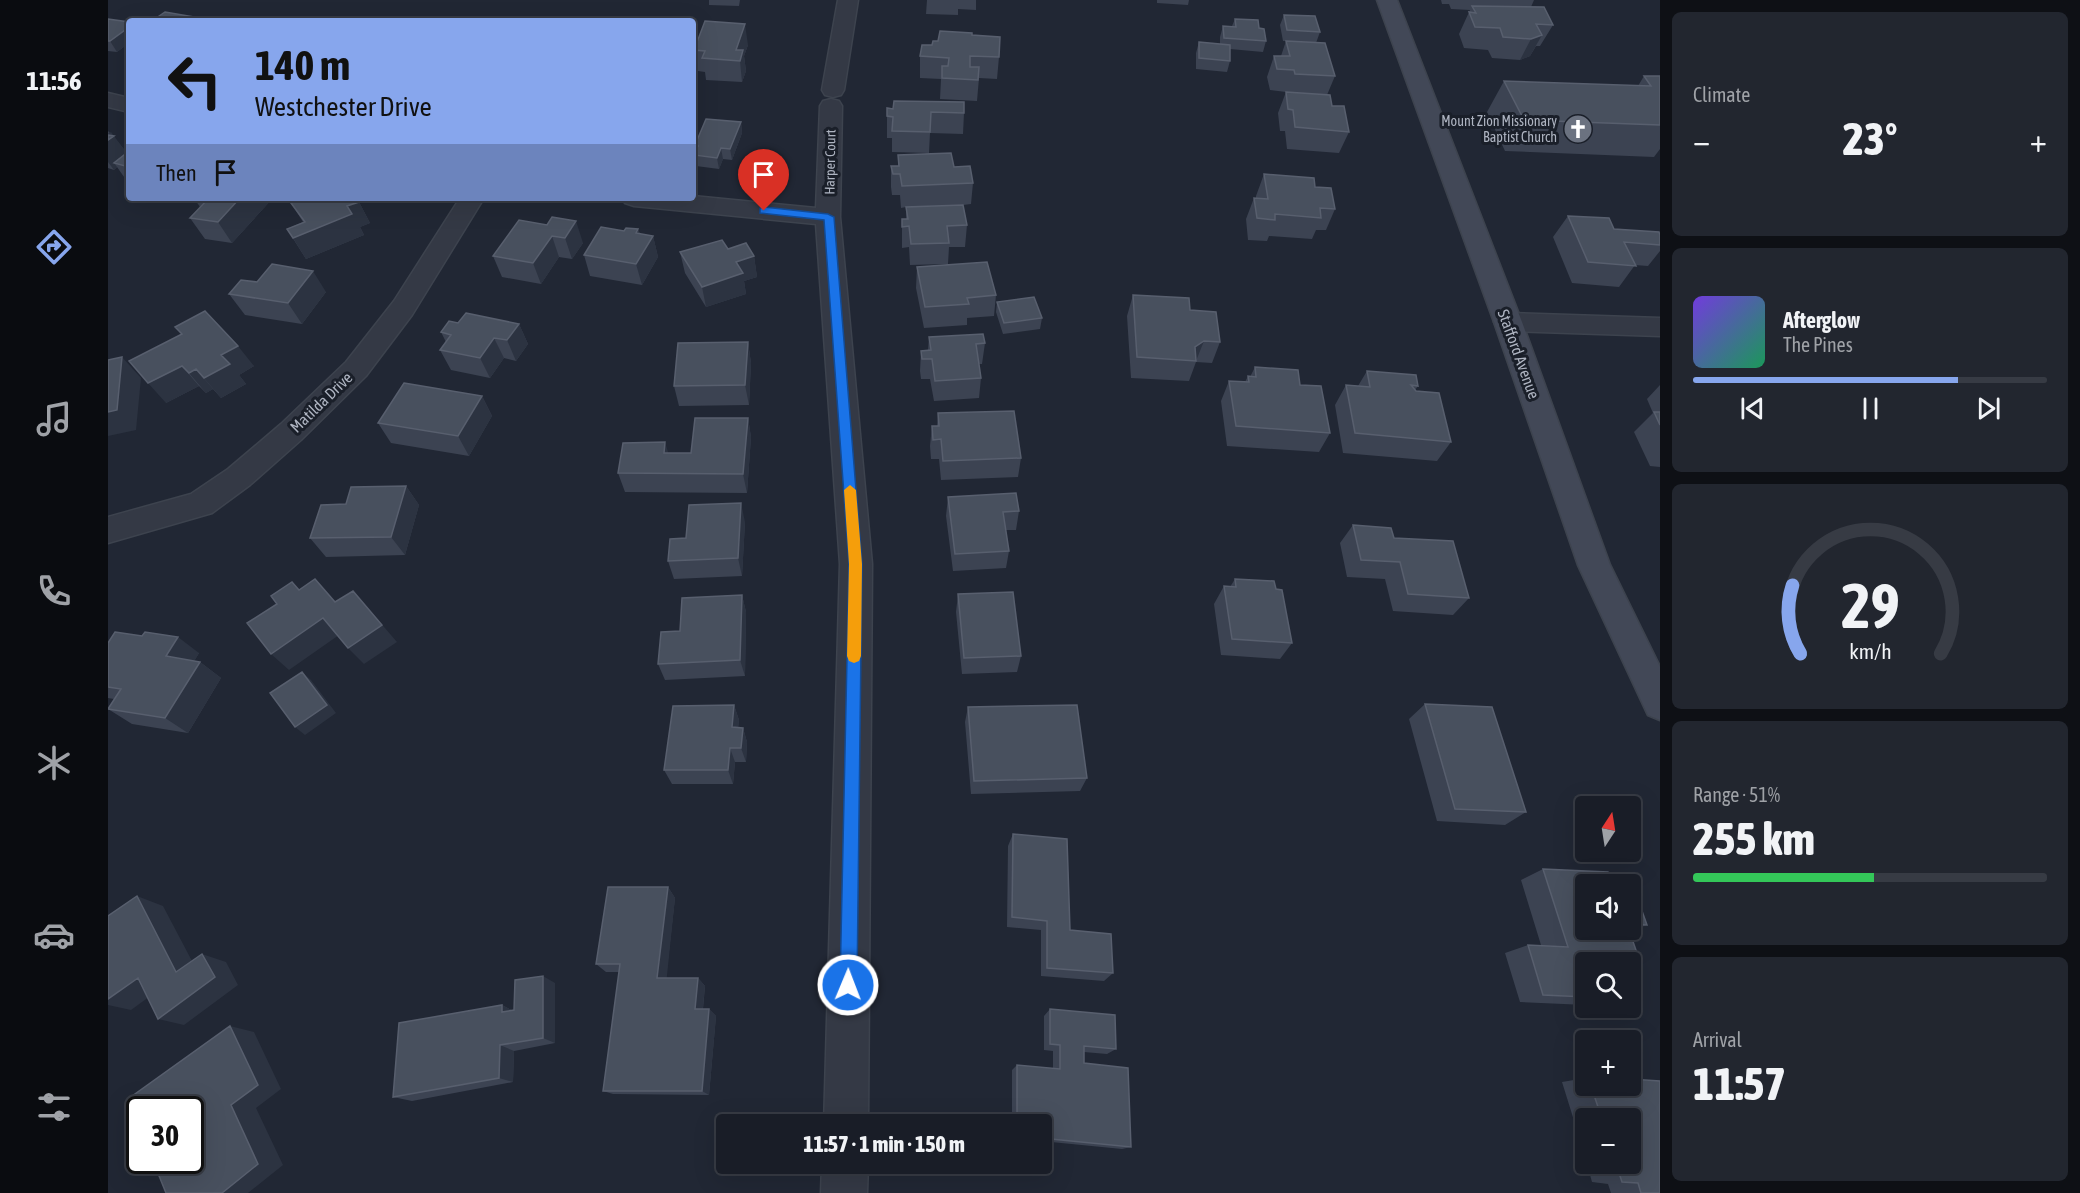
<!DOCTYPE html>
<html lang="en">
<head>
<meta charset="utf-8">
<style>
	:root { --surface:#191d27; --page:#22262f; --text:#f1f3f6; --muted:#9fa2a7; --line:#373b44; --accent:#87a6ed }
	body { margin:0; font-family:"Asap Condensed",sans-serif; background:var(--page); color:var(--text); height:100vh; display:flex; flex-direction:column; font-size:22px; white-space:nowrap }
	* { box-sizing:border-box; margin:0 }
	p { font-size:20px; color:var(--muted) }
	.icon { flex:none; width:33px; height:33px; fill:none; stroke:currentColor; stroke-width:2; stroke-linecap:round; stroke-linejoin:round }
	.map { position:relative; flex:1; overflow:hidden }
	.side { display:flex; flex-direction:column; gap:12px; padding:12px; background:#0e1015; width:420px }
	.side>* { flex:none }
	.hud { position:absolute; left:18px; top:18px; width:570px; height:183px; border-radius:6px; box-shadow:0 6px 24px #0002,0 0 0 2px var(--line); background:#87a6ed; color:#111; overflow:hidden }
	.needle { width:39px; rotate:12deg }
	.tools { position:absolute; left:1467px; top:796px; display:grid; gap:12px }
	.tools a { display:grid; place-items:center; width:66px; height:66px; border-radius:6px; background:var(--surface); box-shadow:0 6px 24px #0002,0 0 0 2px var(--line); font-size:30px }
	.speed { position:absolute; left:18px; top:1096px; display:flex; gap:12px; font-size:30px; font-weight:700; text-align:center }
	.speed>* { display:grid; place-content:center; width:78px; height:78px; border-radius:50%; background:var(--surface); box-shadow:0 6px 24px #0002,0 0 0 2px var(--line); line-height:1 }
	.speed .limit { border:3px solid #111; border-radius:9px; background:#fff; color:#111 }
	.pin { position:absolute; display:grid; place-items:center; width:51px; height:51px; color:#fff; margin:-62px -26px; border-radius:50% 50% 50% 0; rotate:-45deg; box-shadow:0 0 6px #0007 }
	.pin .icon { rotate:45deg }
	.me { position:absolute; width:66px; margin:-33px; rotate:1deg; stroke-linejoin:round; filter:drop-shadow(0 0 4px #0008) }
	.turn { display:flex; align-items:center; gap:21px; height:126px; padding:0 30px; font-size:27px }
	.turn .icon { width:78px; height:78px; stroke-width:2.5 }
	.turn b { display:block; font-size:42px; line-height:51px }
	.then { display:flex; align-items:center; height:57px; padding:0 30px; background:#0003; gap:12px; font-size:22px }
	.big { font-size:45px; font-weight:800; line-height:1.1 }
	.side .widget { flex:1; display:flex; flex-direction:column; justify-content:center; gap:9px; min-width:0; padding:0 21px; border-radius:9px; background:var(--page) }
	.side .dial { align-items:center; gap:0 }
	.dial svg { height:156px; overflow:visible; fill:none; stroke:var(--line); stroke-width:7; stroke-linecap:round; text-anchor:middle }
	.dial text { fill:var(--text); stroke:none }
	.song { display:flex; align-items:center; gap:18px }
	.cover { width:72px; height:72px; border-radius:9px; background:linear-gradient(135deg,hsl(260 70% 55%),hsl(150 70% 35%)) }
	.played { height:6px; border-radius:3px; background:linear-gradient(90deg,var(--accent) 75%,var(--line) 75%) }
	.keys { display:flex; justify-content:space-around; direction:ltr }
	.heat { display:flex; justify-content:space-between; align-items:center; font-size:33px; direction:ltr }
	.charge { height:9px; border-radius:4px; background:linear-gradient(90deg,#34c759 51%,var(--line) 0) }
	.trip { position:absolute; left:608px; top:1114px; width:336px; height:60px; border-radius:6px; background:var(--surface); box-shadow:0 6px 24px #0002,0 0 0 2px var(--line); font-weight:800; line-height:60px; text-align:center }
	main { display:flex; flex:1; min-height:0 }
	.tab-bar { display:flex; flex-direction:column; width:108px; justify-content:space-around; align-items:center; background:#0a0c10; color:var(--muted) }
	.tab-bar .icon { width:42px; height:42px }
	.tab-bar .on { color:var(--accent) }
	.tab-bar b { font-size:27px; color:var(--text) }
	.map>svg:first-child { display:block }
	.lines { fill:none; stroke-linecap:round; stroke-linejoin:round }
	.street-casing { stroke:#3d434e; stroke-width:3 }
	.secondary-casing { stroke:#3d434e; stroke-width:3 }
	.street { fill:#343945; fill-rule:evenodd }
	.secondary { fill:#424857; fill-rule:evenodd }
	.wall { fill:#3c4352 }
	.shaded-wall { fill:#2c3341 }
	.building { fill:#48505e; stroke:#585f6e; stroke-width:1.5 }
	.route { fill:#1a73e8; stroke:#114b97; stroke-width:1.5 }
	.slow { fill:#f59e0b }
	.labels { text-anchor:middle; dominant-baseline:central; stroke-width:6; stroke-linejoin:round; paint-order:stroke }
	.far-poi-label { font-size:14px; fill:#aeb4c1; stroke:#1a1f29; text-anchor:end }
	.far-street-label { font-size:14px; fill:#aeb4c1; stroke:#1a1f29 }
	.street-label { font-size:16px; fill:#aeb4c1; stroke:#1a1f29 }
</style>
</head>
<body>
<main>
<nav class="tab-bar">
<b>11:56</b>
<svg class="icon on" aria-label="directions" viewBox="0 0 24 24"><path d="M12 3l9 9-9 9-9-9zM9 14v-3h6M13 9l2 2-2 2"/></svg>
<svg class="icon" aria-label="music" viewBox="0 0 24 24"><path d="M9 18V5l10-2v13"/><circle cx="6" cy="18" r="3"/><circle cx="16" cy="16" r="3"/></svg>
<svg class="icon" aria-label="phone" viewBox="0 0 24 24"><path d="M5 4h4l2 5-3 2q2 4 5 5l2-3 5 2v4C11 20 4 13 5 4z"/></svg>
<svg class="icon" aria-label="climate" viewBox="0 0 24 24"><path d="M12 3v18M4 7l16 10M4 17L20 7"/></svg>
<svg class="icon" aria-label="car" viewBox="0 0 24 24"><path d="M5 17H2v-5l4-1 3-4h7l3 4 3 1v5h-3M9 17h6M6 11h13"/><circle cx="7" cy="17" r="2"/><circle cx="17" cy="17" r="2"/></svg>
<svg class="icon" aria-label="filters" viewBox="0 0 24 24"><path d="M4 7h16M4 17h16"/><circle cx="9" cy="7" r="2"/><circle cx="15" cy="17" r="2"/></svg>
</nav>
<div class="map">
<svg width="1552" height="1193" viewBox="0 0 1552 1193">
	<rect width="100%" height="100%" fill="#212734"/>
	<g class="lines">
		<g class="street-casing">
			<path id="street" d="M730,0H750L736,90L733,95L725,97L717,95L714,90Z
				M0,93L21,98V112L0,107Z
				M723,99L731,101L734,106L732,217L764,564L760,1125H716L732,564L708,224L526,206L517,203L514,198H585V196L708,208L712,106L715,101Z
				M352,198H376L304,315L258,376L193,440L142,485L104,513L0,543V517L83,494L120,469L173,424L238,362L286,301Z
				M1400,313L1552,318V336L1400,331L1390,329L1386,322L1390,315Z
				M714,1164H760L759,1193H713Z"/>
		</g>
		<g class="secondary-casing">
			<path id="secondary" d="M1269,0H1289L1414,322L1502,565L1552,667V720L1540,715L1470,565L1386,322Z"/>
		</g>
		<use href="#street" class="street"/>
		<use href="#secondary" class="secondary"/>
	</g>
	<path class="wall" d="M601,0H632L631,6L601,5Z
		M819,0H868V10L850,9V15L818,14Z
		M1049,0H1081L1080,5L1049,3Z
		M1333,0H1426L1423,7L1445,25L1432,46H1428L1422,56L1412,60L1384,58L1380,50L1356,48L1351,34L1362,10L1343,9L1341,4H1334Z
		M1176,15L1212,32L1208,43L1227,76L1219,95L1224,106L1241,132L1231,153L1179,149L1177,131H1172L1170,113L1178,92L1162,90L1159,77L1166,56H1173L1178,41H1180H1175L1172,25Z
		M0,19L21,22V43L9,52L0,51Z
		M1127,19L1151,28L1158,41L1155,52L1122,49V61L1119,72L1088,69V53L1091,42L1112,44V37L1115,26H1124Z
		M864,35L891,57L889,79L871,78L869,101L832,99L833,79L812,78V56L824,45L830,41Z
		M640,45L636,56L638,71L634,82L598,80L597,72L590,71L586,50Z
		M1536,76H1552V149L1546,157L1397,151L1379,112L1396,81L1530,86Z
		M785,109L856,113L855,134L822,133L821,153L784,152V138H779V116Z
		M633,122L634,133L624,160L615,159L611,169L588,166L586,155L588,152L587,145Z
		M0,131L5,136L19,153L21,151V184L9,167L6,170L0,168Z
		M790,155L846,167L865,183L863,204L855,205L859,225L857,247H841L840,264L802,265L801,247L794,248V219H798V207L793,208L792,195H784L783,187V166H790Z
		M1156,174L1207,187L1227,209L1218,230H1208L1204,239L1161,236L1159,241L1140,240L1138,219L1146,198H1148V196Z
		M86,198H165L124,243L97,239L82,218L92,207Z
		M251,202L262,223L252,227L256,235L198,259L179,229L195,222L183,203Z
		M1460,216L1506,229L1552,235V251L1540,266L1527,265L1511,287L1464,283L1445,237Z
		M411,220L475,243L464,259L451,257L433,284L394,277L385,256Z
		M530,229L532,234L545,236L550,257L534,285L482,276L476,255L516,231Z
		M620,249L646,256L649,277L636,281L638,294L598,307L577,273L572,252Z
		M809,267L888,295L886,316L859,318V325L816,328L808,288Z
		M149,282L218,292L194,324L137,315L121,294Z
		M1025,295L1112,342L1104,363L1088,362L1081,381L1023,378L1019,316Z
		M889,302L934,318L932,329L895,334L888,312Z
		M350,323L411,324L420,344L408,361L396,358L382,378L343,370L332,350L338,342L333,332Z
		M67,327L146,366L131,375L138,384L113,398L105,389L98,393L91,386L58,403L73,334Z
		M821,337L877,343L874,364H871L873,378L871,398L826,401L822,379H813L812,371L813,351L820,350Z
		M640,342L643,363L641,405L571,406L566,386Z
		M1147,367L1192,385L1222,433L1211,452L1119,446L1113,401L1121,381L1137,382L1140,376L1142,377Z
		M1259,371L1310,386L1307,390L1343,442L1329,461L1235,453L1227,405L1238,385L1250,386Z
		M1552,385V467L1542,466L1526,432L1545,413L1539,399Z
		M374,396L384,416L361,456L283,443L270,423Z
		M830,413L913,458L910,477L833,480L831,459H823L822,446L824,426H829Z
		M640,418L643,437L639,493L517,492L510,473L561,453H583Z
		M298,486L311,505L297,555L218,557L202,538Z
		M840,497L911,511L908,530H898L901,551L898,568L845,571L838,516Z
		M637,522L634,576L566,579L560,561L578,538Z
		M1245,525L1286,538L1361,598L1345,615L1285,611L1277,579L1239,577L1232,543Z
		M1127,579L1168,589L1184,643L1172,659L1113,655L1106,604L1116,586L1122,587Z
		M850,594L913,656L909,672L854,674L848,612Z
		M634,595L638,612L637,676L557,680L550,664L572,631Z
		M0,643L91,653L86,661L92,662L113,678L80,733L24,724L0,709L6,699L0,698Z
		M1317,704L1418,812L1397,825L1329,821L1301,719Z
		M626,705L631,720L630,727L635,728L639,742L638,762H627L625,784H564L556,770Z
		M860,707L979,778L972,791L863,794L857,722Z
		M905,834L962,930L1005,973L996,981L933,976V930L899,927L900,846Z
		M1435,869L1478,930H1522V897L1539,925L1521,931L1530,956L1510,963H1478V1005L1412,1002L1397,953L1420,945H1433L1413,880Z
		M560,887L567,898L558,978H590L597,986L595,1009H601L608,1016L601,1095L505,1094L495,1091L511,972H498L488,964Z
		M447,983V1043L406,1051L405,1082L304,1101L285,1097L394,1005L405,1011Z
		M942,1009L1008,1049L999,1054L976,1052V1063L1023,1147L1014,1149L933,1141V1125H904V1070L909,1065L945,1069V1051L936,1050V1016Z
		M1478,1078V1086H1522L1552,1193H1503L1500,1184L1484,1182L1479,1164H1522V1119H1478V1159L1454,1082Z"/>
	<path class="shaded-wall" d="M637,24L640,45L636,56L638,71L634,82L632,61L628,50Z
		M21,27V43L9,52L2,41Z
		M1434,35L1422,56L1412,60L1423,39Z
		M633,122L634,133L624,160L622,149Z
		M3,132L21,156L6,163L9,167L6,170L0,162V134Z
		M613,148L615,159L611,169L609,158Z
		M132,198H165L124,243L110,222Z
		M251,202L262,223L252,227L256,235L198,259L185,238L239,206Z
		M468,221L475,243L464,259L457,238Z
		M530,229L536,251L545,236L550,257L534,285L528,264V233Z
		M444,236L451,257L433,284L425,263Z
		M646,256L649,277L636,281L638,294L598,307L594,287L628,262Z
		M205,271L218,292L194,324L180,303Z
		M411,324L420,344L408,361L399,340Z
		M386,338L396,358L382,378L372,358Z
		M1096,341L1088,361L1087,347Z
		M640,342L643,363L641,405L637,385Z
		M130,346L146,366L131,375L138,384L113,398L96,378L113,355Z
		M14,357L33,378L28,430L0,436V412Z
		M74,366L91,386L58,403L40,383Z
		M88,369L105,389L98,393L81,373Z
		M374,396L384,416L361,456L350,436Z
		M640,418L643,437L639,493L635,474Z
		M557,442L563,462L556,453Z
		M298,486L311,505L297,555L283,537Z
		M633,503L637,522L634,576L630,558Z
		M245,591L289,642L256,664L240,648Z
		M634,595L638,612L637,676L632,660Z
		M215,618L231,635L181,670L163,654Z
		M70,637L91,653L80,672L58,656Z
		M92,662L113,678L80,733L57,718Z
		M194,672L203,680L228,713L197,735L187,727Z
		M626,705L631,720L629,742L624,727Z
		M635,728L639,742L638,762L633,748Z
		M622,748L627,762L625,784L620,770Z
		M560,887L567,898L558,985L549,978Z
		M29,896L55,906L94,980L68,972Z
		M94,954L118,962L130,985L76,1025L50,1019Z
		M435,976L447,983V1043L435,1038Z
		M30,978L56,986L23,1010L0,1005V999Z
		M590,978L597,986L594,1016L587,1009Z
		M394,1005L407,1012H394Z
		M601,1009L608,1016L601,1095L594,1091Z
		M122,1026L146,1032L173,1089L148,1108L175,1165L140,1193H114L123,1105Z
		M392,1045L406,1051L405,1082L391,1078Z"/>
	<path class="building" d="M1364,6L1436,7L1445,25L1428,24L1434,35L1423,39L1395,37L1392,28L1367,27L1361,12L1368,13Z
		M57,12L86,17L81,21H44Z
		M1176,15L1207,16L1212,32L1179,30Z
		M0,19L21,22V27L2,41H0Z
		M1127,19L1150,20L1151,28L1156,29L1158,41L1116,38L1115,26L1128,27Z
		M597,21L637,24L628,50H635L632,61L594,58L597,51L586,50Z
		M832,31L864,33V35L892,37L891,57L862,56V67H871L870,80L834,78V66H840L841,58L812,56L814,45H824L825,41H830Z
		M1178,41L1217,43L1227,76L1187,74L1186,70L1169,69L1166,56H1182Z
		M1091,42L1122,45V61L1091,58Z
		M1536,76H1552V125L1416,120L1396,81L1543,86Z
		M1178,92L1222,95L1224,106H1236L1241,132L1187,127L1185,110L1180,109Z
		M786,101L856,102V113L823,112L822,132L784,131L785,117L779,116V108L785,109Z
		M598,119L633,122L622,149L613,148L609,158L586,155L590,146L587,145Z
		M0,135L6,136L0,140Z
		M21,151V167L6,163Z
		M843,153L846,167L862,166L865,183L794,186L792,174H785L783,166H791L790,155Z
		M1156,174L1206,178L1207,187L1223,188L1227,209L1212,208L1213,218L1167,214V220L1149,218L1146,198L1160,199Z
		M101,198H132L110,222L82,218Z
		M196,198H248L251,202L239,206L244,214L185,238L179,229L197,222L183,203Z
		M855,205L859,225L839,226L841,243L803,244L801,226L794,227V219H800L798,207Z
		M1460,216L1501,218L1506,229L1551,232L1552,235V245L1516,242L1528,266L1480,262Z
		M444,217L468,221L457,238L444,236L425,263L385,256L411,220L439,225Z
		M493,227L516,231L518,228L530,229L528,233L545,236L528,264L476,255Z
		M614,240L620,249L638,243L646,256L628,262L635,273L594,287L572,252Z
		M879,262L888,295L859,298L861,304L817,307L809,267Z
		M164,264L205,271L180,303L121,294L133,280L149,282Z
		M1025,295L1081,298L1082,310L1108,312L1112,342L1096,341L1087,347L1088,361L1029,357Z
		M926,297L934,318L896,323L889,302Z
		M97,311L130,346L113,355L122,364L96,378L88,369L81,373L74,366L40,383L21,361L74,334L67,327Z
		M358,313L411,324L399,340L386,338L372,358L332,350L343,335L333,332L341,321L350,323Z
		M875,334L877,343L868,344L873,378L827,381L824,359H814L813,351L823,350L821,337Z
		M640,342L637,385L566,386L570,343Z
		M14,357L9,410L0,412V360Z
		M1147,367L1190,370L1192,385L1213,386L1222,433L1128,426L1121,381L1141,382L1140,376L1148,377Z
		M1259,371L1308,375L1310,386L1303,385L1308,391L1331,393L1343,442L1247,433L1238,385L1262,387Z
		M296,383L374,396L350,436L270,423Z
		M906,411L913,458L835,461L833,439L825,440L824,426H831L830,413Z
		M1546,412H1552V425Z
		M587,418H640L635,474L510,473L515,443L557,442L556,453H583Z
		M298,486L283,537L202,538L213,505L238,504L243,487Z
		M908,493L911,511L895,512L901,551L847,554L840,497Z
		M633,503L630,558L560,561L562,539L578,538L581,505Z
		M1245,525L1283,528L1286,538L1345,541L1361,598L1300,594L1292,562L1253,560Z
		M207,579L227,602L245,591L274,625L240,648L215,618L163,654L139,623L169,604L163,596L184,582L191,590Z
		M1127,579L1166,581L1168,589L1174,590L1184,643L1124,639L1116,586L1128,587Z
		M905,592L913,656L856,658L850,594Z
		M634,595L632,660L550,664L553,632L572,631L574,598Z
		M7,632L34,636L37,632L70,637L58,656L92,662L57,718L0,709L13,689L0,687V643Z
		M194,672L219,705L187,727L162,693Z
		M1317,704L1384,707L1418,812L1347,809Z
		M626,705L624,727L635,728L633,748H622L620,770H556L565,706Z
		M969,705L979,778L866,781L860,707Z
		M905,834L959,839L962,930L1003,934L1005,973L939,968V921L904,917Z
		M1435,869L1500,872L1505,885H1478V930H1521L1530,956H1504L1506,963H1478V997L1435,995L1420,945L1460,947Z
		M500,887H560L549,978H590L587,1009H601L594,1091H495L512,964H488Z
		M29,896L68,972L94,954L107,977L50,1019L30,978L0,999V916Z
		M1522,897H1529L1539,925L1522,924Z
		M435,976V1038L392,1045L391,1078L285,1097L291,1023L394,1005V1012L406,1010L407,980Z
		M942,1009L1007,1015L1008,1049L976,1046V1063L1020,1068L1023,1147L933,1138V1125H909V1065L952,1069V1045L942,1044Z
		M122,1026L150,1085L123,1105L150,1164L114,1193H58L45,1161H82V1110H32V1127L20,1099Z
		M1522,1079L1552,1081V1193H1533L1530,1183L1514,1182L1508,1164H1522V1119H1494L1483,1086H1522Z"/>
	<path class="route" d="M656,207L720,214L726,217L754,564L749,985L746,991L740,993L734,991L732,985L741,564L716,220L652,213V208Z"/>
	<path class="slow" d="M742,485L748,490L754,564L753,656L751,661L746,663L741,661L739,656L741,564L736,490Z"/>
	<defs>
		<g id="church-disc" transform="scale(1.5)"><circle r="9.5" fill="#6b7280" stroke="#1a1f29"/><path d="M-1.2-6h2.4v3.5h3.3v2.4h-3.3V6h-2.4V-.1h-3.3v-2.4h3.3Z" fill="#fff"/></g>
	</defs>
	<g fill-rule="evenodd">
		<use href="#church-disc" x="1470" y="129"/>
	</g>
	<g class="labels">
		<g class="far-poi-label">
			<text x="1449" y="121">Mount Zion Missionary<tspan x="1449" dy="16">Baptist Church</tspan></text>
		</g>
		<g class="far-street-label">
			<text transform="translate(722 162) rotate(-89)">Harper Court</text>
		</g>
		<g class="street-label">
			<text transform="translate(1411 354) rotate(70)">Stafford Avenue</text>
			<text transform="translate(213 402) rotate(-44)">Matilda Drive</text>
		</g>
	</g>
</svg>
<div class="tools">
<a><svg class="needle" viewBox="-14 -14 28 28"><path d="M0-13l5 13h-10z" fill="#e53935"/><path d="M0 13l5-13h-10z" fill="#9fa2a7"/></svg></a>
<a><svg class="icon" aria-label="sound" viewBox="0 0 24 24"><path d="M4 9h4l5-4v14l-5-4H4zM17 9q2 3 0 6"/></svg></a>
<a><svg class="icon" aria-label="search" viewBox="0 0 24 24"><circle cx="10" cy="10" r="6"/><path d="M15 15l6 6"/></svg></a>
<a>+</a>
<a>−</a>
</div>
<div class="speed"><div class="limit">30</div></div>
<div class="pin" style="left:656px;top:211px;background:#d93025"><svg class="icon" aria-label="arrive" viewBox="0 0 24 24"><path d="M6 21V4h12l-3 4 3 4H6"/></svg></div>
<svg class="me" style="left:740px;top:985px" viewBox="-20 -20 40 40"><circle r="17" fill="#1a73e8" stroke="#fff" stroke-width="3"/><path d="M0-11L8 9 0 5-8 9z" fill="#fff"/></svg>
<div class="trip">11:57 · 1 min · 150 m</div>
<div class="hud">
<div class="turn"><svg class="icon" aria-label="left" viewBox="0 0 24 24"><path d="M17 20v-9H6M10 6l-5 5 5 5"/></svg><div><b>140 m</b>Westchester Drive</div></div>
<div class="then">Then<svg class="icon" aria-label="arrive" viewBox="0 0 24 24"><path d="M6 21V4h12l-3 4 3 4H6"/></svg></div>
</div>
</div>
<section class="side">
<div class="widget"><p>Climate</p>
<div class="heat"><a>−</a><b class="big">23°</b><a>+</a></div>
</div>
<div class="widget">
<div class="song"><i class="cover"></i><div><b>Afterglow</b><p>The Pines</p></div></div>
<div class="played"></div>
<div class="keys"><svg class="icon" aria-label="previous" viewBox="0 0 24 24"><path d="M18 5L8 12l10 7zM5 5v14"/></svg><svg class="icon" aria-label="pause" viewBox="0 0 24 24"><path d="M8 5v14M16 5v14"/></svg><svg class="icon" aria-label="next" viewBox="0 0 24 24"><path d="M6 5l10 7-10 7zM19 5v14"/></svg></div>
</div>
<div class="widget dial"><svg viewBox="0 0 100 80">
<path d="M14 69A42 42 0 1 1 86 69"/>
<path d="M14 69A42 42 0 0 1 10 34" stroke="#87a6ed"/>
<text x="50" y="56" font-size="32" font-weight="700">29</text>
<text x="50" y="72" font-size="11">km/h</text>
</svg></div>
<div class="widget"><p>Range · 51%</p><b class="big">255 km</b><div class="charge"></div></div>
<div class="widget"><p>Arrival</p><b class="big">11:57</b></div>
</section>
</main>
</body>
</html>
